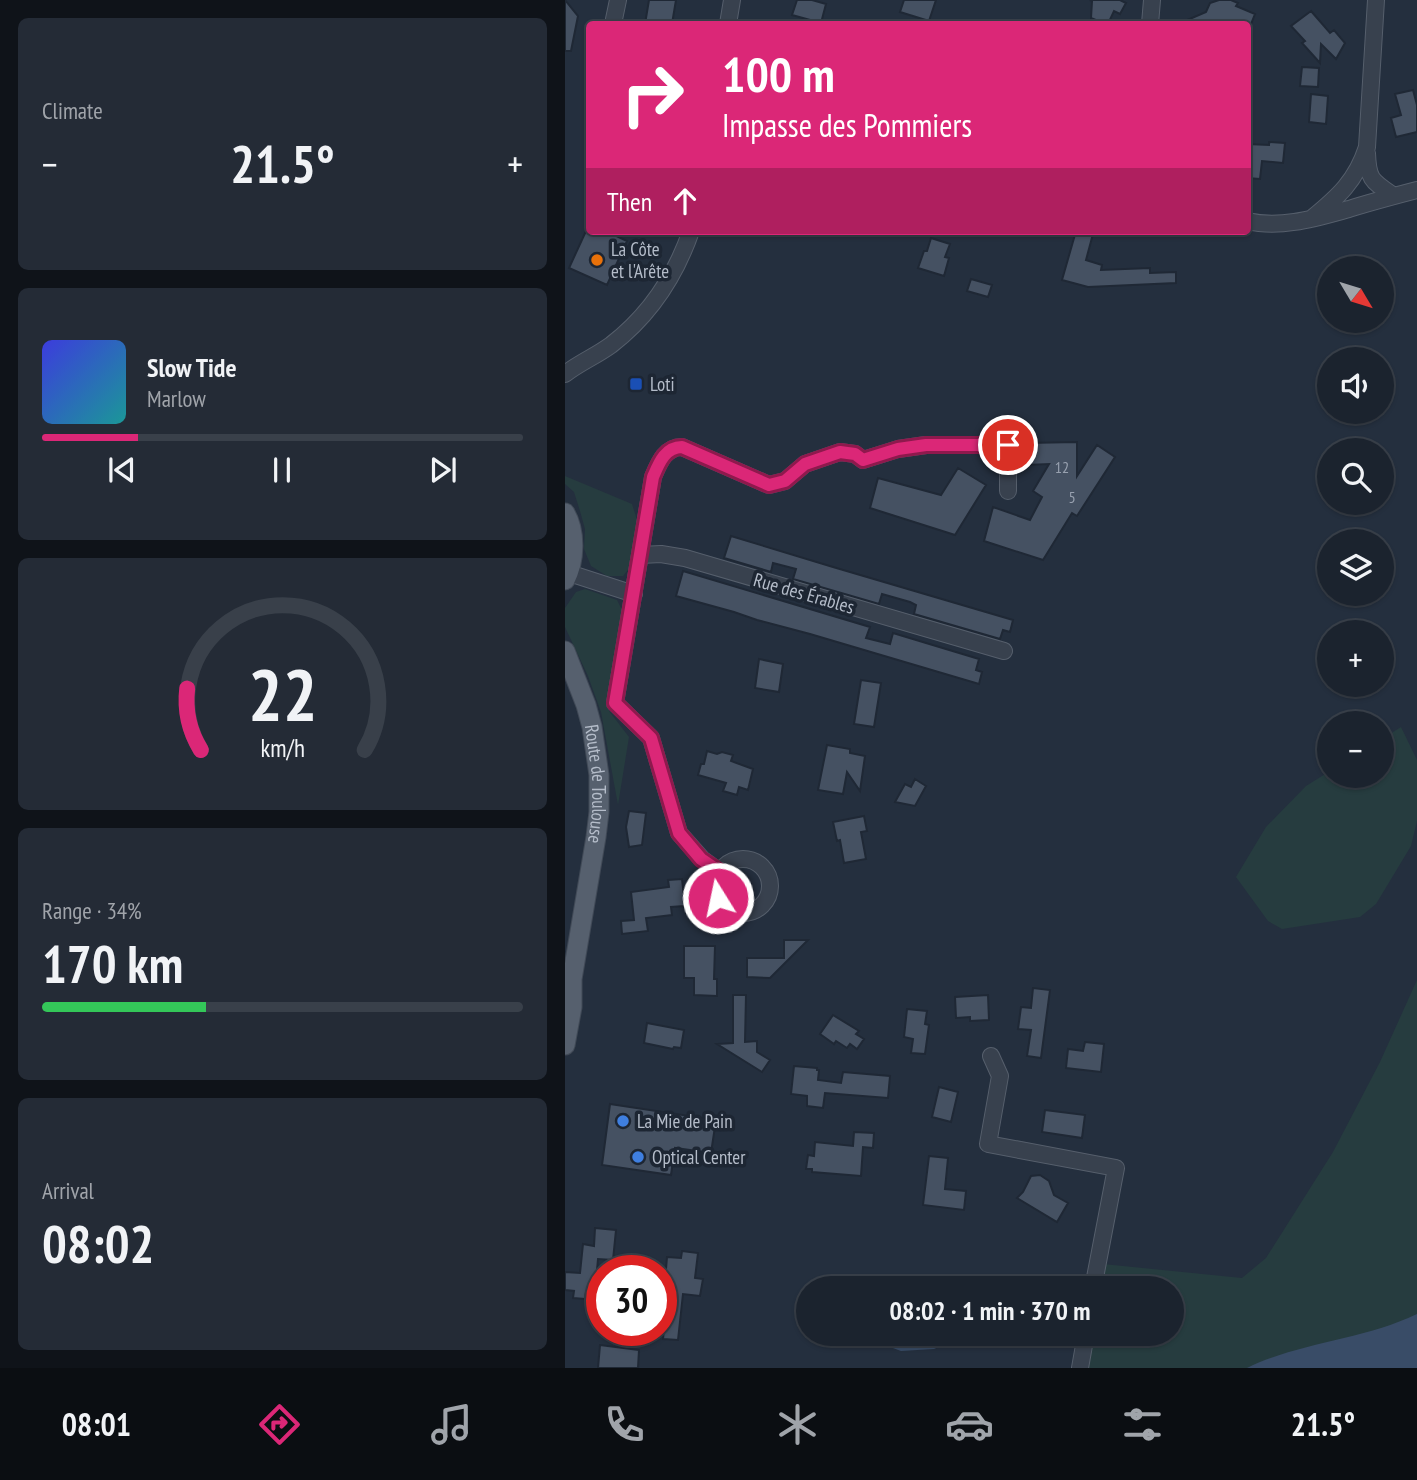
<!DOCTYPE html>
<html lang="en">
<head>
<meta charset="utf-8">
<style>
	:root { --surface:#1b232e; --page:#242b36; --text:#f1f3f6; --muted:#a0a4aa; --line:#39404a; --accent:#db2777 }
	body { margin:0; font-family:"PT Sans Narrow",sans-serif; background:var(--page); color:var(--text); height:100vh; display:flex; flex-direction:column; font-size:26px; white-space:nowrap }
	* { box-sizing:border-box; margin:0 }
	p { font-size:23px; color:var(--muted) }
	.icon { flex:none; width:38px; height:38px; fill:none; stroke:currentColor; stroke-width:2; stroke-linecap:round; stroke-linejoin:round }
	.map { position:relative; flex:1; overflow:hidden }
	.side { display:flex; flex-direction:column; gap:18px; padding:18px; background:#0f1319; width:565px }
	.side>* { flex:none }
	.banner { position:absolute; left:21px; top:21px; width:665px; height:214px; border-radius:7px; box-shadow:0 2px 5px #0004,0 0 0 2px var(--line); background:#db2777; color:#fff; overflow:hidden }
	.needle { width:46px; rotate:128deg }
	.buttons { position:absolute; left:752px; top:256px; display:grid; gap:14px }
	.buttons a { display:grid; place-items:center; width:77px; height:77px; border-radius:50%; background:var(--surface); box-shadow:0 2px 5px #0004,0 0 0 2px var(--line); font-size:35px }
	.speed { position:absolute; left:21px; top:1255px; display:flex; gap:14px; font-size:35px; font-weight:700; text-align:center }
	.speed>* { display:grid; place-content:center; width:91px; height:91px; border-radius:50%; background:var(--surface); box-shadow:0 2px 5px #0004,0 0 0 2px var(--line); line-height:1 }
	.speed .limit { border:10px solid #d22; background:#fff; color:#111 }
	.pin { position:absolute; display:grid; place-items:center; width:60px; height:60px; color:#fff; margin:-30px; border:4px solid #fff; border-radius:50%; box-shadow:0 2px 7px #0007 }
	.me { position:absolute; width:77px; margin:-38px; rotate:350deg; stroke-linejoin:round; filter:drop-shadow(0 0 5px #0008) }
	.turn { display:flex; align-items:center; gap:24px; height:147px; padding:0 21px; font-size:32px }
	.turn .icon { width:91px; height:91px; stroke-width:2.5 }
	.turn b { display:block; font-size:49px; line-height:60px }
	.then { display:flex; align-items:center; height:66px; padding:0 21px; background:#0003; gap:14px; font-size:26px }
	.big { font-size:52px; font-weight:600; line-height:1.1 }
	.side .widget { flex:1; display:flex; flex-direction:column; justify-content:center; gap:10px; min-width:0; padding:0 24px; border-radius:10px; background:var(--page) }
	.side .dial { align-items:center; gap:0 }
	.dial svg { height:182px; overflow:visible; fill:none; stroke:var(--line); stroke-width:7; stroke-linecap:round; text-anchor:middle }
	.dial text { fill:var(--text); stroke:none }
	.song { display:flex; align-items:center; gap:21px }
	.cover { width:84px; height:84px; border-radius:10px; background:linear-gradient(135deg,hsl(240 70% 55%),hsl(180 70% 35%)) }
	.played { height:7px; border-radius:4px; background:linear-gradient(90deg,var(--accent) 20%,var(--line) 20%) }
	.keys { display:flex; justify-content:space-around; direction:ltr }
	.heat { display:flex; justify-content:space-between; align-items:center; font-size:38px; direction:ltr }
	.charge { height:10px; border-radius:5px; background:linear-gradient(90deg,#34c759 34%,var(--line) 0) }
	.trip { position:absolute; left:231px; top:1276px; width:388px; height:70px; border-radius:35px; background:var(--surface); box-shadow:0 2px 5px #0004,0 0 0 2px var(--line); font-weight:600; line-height:70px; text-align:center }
	.tab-bar { display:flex; height:112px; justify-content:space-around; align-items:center; background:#0b0e12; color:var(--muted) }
	.tab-bar .icon { width:49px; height:49px }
	.tab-bar .on { color:var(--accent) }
	.tab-bar b { font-size:32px; color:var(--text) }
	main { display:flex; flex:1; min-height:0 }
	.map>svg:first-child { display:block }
	.green { fill:#263c3f }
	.water { fill:#394c67 }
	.building { fill:#455162; stroke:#1f2835; stroke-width:2 }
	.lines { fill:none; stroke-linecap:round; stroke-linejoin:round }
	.minor-casing { stroke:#565f6c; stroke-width:18 }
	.major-casing { stroke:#414a57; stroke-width:21 }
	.minor { stroke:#38414e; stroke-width:16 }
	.major { stroke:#56606e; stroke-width:19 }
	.route-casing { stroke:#8e194d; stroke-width:18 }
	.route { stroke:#db2777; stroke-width:12 }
	.food-dot { fill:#e8710a; stroke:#1d2633; stroke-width:2.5 }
	.transit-dot { fill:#1a4fb4; stroke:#1d2633; stroke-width:2.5 }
	.shop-dot { fill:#3f7fe0; stroke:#1d2633; stroke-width:2.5 }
	.labels { text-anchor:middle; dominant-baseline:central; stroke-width:7; stroke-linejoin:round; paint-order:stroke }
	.number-label { font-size:16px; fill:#98a1af }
	.poi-label { font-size:19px; fill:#b4bcc9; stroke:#1d2633; text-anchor:start }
	.street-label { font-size:19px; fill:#b4bcc9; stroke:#1d2633 }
</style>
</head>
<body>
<main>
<section class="side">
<div class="widget"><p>Climate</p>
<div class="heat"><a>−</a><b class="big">21.5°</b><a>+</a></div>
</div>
<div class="widget">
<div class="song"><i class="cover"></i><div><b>Slow Tide</b><p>Marlow</p></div></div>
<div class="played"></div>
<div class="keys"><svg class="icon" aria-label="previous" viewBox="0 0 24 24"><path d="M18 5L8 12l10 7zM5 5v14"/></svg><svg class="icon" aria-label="pause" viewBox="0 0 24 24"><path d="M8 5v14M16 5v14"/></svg><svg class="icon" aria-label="next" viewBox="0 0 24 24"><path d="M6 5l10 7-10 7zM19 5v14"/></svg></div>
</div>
<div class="widget dial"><svg viewBox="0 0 100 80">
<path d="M14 69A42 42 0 1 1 86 69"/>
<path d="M14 69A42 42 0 0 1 8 42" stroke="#db2777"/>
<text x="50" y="56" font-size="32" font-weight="700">22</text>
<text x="50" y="72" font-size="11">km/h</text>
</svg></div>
<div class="widget"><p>Range · 34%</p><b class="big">170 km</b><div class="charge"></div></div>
<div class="widget"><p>Arrival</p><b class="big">08:02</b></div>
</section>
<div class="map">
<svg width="852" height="1368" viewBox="0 0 852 1368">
	<rect width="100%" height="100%" fill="#242f3e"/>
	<path class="green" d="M0,476L67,504L74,526L66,566L58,576H42L26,566L19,549L20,529L15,511L9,492L0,484Z
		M20,589L52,600L58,612L44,711L64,737L53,805L36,712L23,676L0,627V608L11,592Z
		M836,727L852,760V821L846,846L811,904L795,917L717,929L703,921L671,877L701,827L741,786L765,771V775H817V739Z
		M852,980V1368H520L526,1334H607V1288H534L538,1264L677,1278L701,1258L768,1152L815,1062Z"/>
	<path class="water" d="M852,1314V1368H682C735,1342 798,1340 852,1314Z
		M297,1334H382L380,1344L369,1349L336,1351L301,1338Z"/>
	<path class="building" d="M0,0L13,16L6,51H0Z
		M84,0H111L107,24H80Z
		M232,0H247L261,4L256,23L227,15Z
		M339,0H371L364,21L335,12Z
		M525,0H555L561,3L555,14L549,11L543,24H540L526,18L527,1Z
		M654,0H666L673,3L671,6L690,14L684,29L682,24H613L641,12L645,3Z
		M746,11L765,33L769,30L780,43L771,59L756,44L755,63L737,43L740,41L726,26Z
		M737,67L754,68L753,87L735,86Z
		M848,90L852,105V132L831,137L826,118L836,115L830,94Z
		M746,94L763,96L761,124L744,122Z
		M704,142L720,143L718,163L697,161L695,179L682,178V144L704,145Z
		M21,231H41L62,241L42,285L4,268Z
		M511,231L528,234L521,260L537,265L536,270L585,268V273L611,272V283L523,287L497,280Z
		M366,238L385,244L380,257L384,258L379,276L353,268L359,251H362Z
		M406,279L427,285L423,297L402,291Z
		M512,442V476L532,445L550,457L512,516L507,513L478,560L419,541L428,507L465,520L477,497L468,491L484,464L461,465V443Z
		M393,468L421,485L390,535L305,508L313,478L376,495Z
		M166,536L268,567L448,620L445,632L438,630L435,639L349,614L351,605L345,602L317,594L314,604L228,579L231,569L208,563L206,572L159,558Z
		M118,571L305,627L301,638L325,644L328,633L414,659L411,670L417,672L414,684L245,634L192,620L169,612L111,596Z
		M194,659L218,664L214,692L190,688Z
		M296,680L316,683L309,727L289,724Z
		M262,745L285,749V753L300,756L295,791L282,772L278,794L253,790Z
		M142,751L152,754L157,752L168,755L166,761L188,769L183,790L174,787L172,795L158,791L161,783L133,775L136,764H139Z
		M350,779L361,786L350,806L330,802L340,784L346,787Z
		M64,811L81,813L77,845L64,847L61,827Z
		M299,816L302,831L296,832L301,859L279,863L275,840L272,841L268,822Z
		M117,879L120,906L106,907L107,915L81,918L83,931L57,934L56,921L69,920L66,892L104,887L103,880Z
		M219,940H243L205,978L182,977V958H219Z
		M119,946H150L149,979H152V996L129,995V978H119Z
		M468,988L485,990L476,1058L462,1056L466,1030L453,1029L456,1007L466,1008Z
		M168,995H181L180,1042L192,1041V1052L205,1060L197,1072L152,1044L168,1043Z
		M423,995L424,1020L405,1021V1017L391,1018L390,997Z
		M342,1009L362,1011L360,1024L364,1025L360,1054L346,1053L348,1039L339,1037Z
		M268,1015L294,1031L291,1034L299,1039L292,1049L285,1044L282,1048L271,1041L269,1044L255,1034Z
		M82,1023L119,1030L116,1048L109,1047L108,1049L79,1043Z
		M520,1042L539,1044L536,1072L501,1068L503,1049L518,1051Z
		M229,1066L252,1068V1070H254L253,1080L276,1083L278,1072L325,1076L323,1098L260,1093L258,1108L242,1106V1096L226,1094Z
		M374,1087L393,1092L386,1122L367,1117Z
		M45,1104L151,1120L146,1153L110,1148L106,1175L37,1165Z
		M480,1110L520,1115L517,1138L477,1132Z
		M289,1132L309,1133L308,1148L298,1147L296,1176L247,1172V1169H241L243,1155L249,1156L250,1142L288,1146Z
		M364,1156L383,1158L380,1189L401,1191L399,1210L358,1205Z
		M475,1175L484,1181L489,1195L503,1203L492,1222L452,1198L458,1192L466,1176Z
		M30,1228L51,1230L48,1260L33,1259L30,1293L21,1292L20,1299L8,1298L9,1291L0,1290V1272L15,1273L18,1244L29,1246Z
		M117,1251L133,1253L130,1278L138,1279L135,1296L118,1294L113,1340L98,1339L99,1329H96L102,1257L116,1258Z
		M35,1345L74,1350L73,1368H33Z"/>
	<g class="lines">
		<g class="minor-casing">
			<path id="minor" d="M48,24L53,0
				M163,24L167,0
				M585,24L587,0
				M802,153C803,180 807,181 829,196
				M746,219C773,197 791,181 802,147L811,0
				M682,221C716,229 751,218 784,209C806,202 829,196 852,190
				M0,374C14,363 31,356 46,345C85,315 110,277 126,231
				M76,555L96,554L120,558L439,651
				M4,573L69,594
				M151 886a27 27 0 1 1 54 0a27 27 0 1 1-54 0Z
				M155,872L137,859L114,833L86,738L50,703L88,477C94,463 100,447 117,447L204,485L220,481L240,464L275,452L290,454L298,460L333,449L361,445H443V491
				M426,1056L435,1076L423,1144L551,1168L528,1288
				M515,1368L521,1334"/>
		</g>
		<g class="major-casing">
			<g id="major">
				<path d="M0,513C11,532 10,561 0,580"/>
				<path id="s1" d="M0,651L21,705L27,727L34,775V812L31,837L7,979V1007L0,1045"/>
			</g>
		</g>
		<use href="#minor" class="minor"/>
		<use href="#major" class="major"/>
	</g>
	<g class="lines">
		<g class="route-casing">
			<path id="route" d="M153,898C150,888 151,882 155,872L136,859L114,833L86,738L50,703L88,477C94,463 100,447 117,447L204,485L220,481L240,464L275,452L290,454L298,460L333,449L361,445H443"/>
		</g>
		<use href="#route" class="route"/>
	</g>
	<circle class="food-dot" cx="32" cy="260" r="7"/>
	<rect class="transit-dot" x="64" y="377" width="14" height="14" rx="3.5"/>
	<g class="shop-dot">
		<circle cx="58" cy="1121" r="7"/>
		<circle cx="73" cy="1157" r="7"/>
	</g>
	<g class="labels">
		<g class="number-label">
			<text x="497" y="467">12</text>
			<text x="507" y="497">5</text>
		</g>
		<g class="poi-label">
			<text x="46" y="249">La Côte<tspan x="46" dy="22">et l'Arête</tspan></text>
			<text x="85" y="384">Loti</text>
			<text x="72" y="1121">La Mie de Pain</text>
			<text x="87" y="1157">Optical Center</text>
		</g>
		<g class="street-label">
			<text transform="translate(239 593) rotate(16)">Rue des Érables</text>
			<text stroke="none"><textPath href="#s1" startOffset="138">Route de Toulouse</textPath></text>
		</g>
	</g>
</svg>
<div class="buttons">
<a><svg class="needle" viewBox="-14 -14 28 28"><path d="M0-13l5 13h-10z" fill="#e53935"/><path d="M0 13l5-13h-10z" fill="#a0a4aa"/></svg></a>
<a><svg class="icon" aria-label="sound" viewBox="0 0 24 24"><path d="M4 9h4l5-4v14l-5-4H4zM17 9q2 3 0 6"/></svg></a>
<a><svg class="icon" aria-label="search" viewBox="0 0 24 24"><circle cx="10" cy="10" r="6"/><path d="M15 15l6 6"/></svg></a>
<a><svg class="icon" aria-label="layers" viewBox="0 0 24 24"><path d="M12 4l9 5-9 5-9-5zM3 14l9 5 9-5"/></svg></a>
<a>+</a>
<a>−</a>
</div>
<div class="speed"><div class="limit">30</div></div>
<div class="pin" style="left:443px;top:445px;background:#d93025"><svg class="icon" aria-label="arrive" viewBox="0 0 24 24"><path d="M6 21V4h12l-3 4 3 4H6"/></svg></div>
<svg class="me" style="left:153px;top:898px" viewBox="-20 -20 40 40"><circle r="17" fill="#db2777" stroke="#fff" stroke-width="3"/><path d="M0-11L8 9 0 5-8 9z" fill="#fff"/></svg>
<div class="trip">08:02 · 1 min · 370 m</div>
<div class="banner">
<div class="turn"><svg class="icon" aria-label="right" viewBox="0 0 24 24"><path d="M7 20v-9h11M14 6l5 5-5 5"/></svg><div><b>100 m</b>Impasse des Pommiers</div></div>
<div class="then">Then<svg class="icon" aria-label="ahead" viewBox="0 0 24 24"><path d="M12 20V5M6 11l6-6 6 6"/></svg></div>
</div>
</div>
</main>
<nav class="tab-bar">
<b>08:01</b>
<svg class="icon on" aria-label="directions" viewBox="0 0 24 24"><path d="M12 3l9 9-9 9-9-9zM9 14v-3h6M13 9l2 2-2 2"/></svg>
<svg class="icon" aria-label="music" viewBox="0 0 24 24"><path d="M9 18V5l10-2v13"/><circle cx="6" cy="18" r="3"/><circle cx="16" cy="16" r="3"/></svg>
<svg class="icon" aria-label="phone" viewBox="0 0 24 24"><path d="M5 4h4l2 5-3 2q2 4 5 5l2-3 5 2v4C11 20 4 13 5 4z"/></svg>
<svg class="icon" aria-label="climate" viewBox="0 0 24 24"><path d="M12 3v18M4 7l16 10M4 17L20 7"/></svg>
<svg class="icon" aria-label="car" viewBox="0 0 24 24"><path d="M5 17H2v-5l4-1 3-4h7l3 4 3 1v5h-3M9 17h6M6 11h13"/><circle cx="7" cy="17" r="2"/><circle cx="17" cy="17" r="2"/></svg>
<svg class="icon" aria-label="filters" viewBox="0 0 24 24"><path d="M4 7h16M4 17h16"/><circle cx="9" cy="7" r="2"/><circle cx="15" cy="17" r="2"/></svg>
<b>21.5°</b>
</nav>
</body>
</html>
